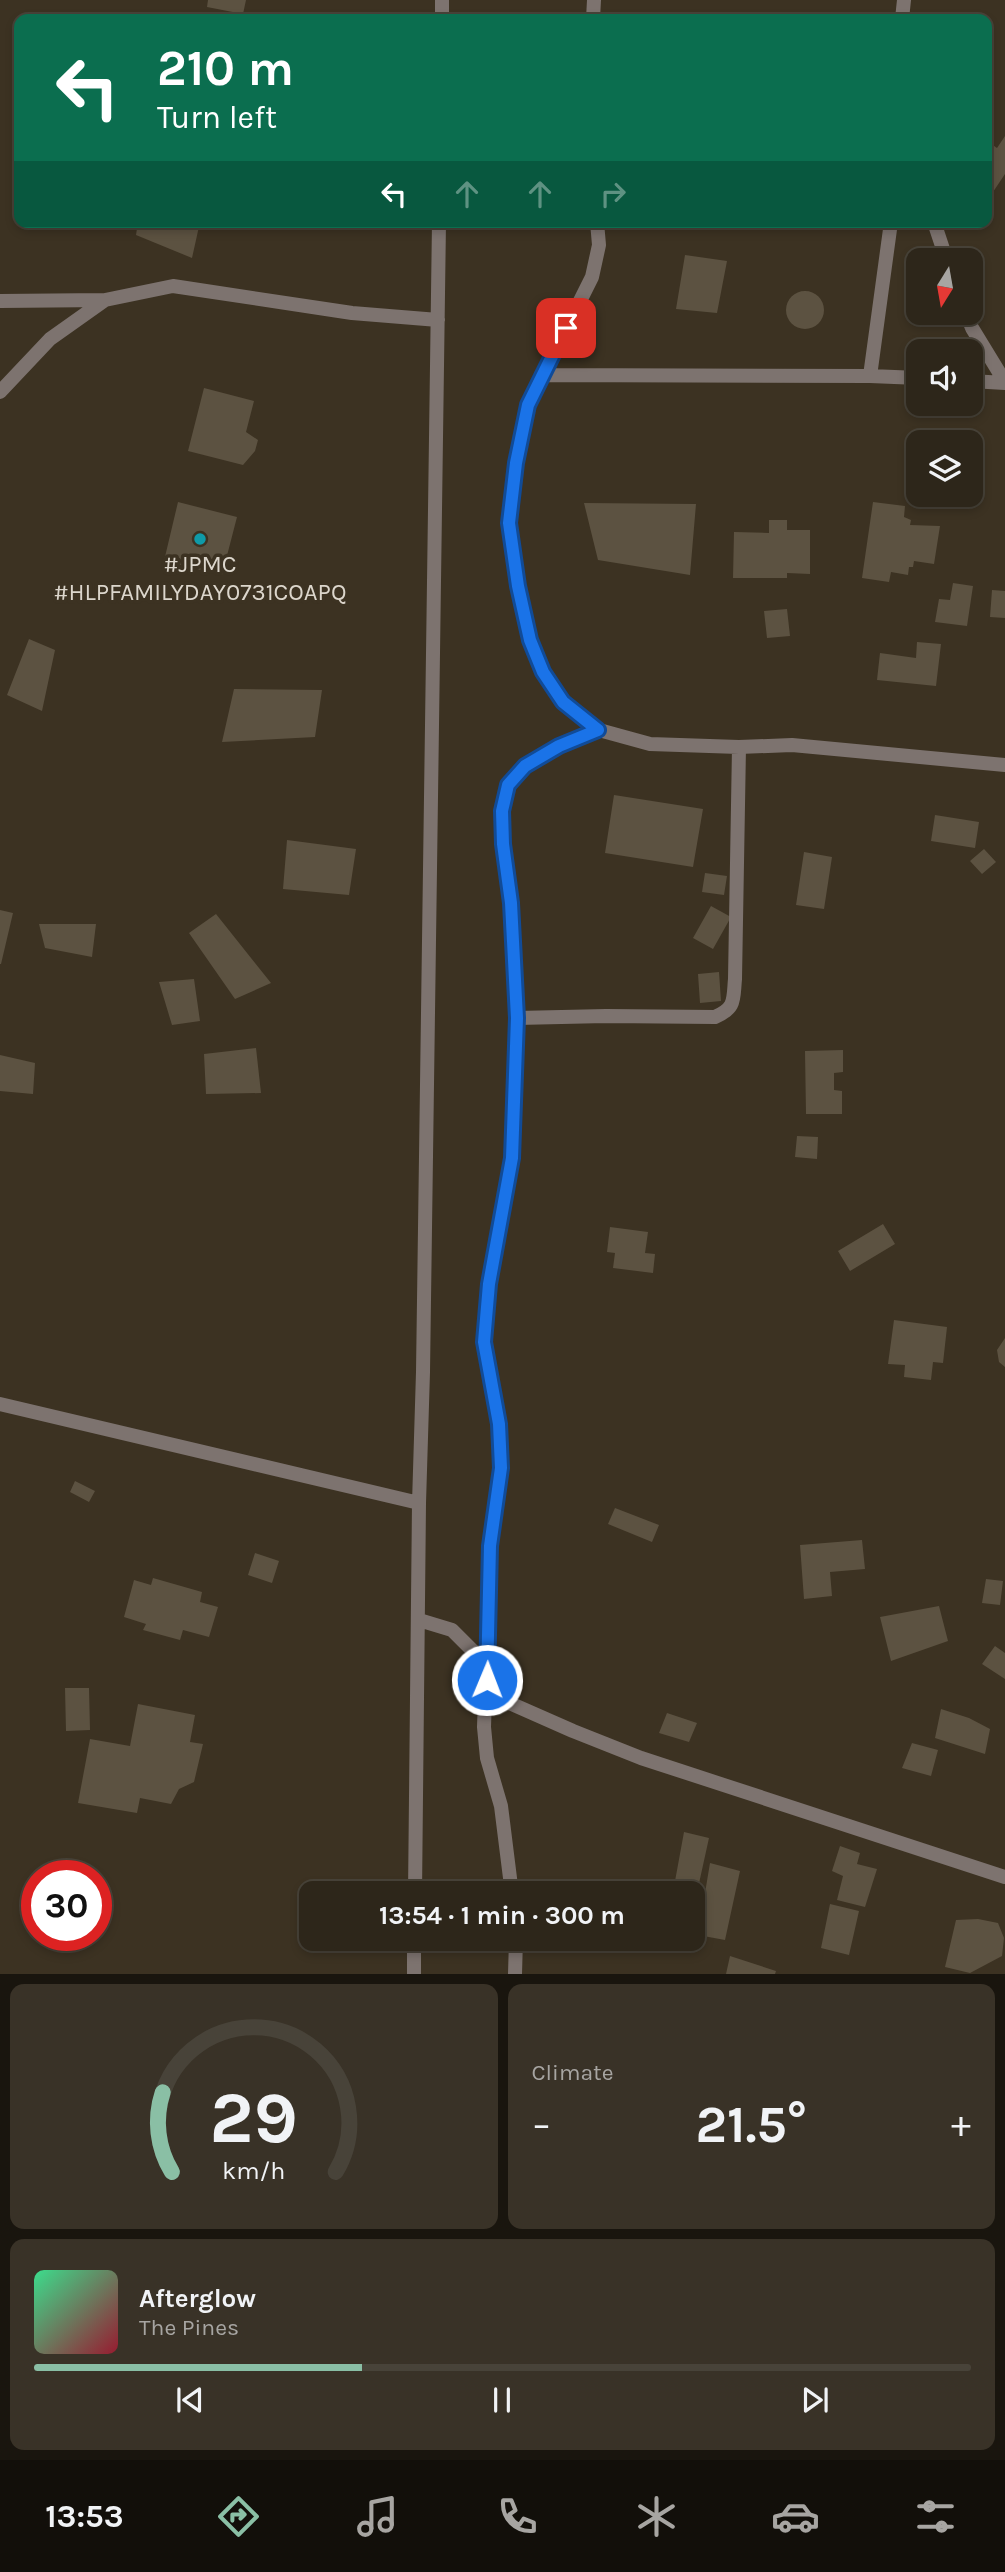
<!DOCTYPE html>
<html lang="en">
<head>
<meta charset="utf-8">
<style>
	:root { --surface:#2d261a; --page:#393227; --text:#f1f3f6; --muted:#a7a5a2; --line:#484339; --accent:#8abfa5 }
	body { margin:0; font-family:Karla,sans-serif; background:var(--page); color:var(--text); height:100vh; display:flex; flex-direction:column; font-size:26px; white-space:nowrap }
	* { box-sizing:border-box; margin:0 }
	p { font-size:23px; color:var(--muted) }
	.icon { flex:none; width:38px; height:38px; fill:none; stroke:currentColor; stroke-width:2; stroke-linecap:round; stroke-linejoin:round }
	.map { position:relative; height:1974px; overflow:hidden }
	.side { display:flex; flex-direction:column; gap:10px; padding:10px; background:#19150e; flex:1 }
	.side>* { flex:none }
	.hud { position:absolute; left:14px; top:14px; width:978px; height:214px; border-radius:14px; box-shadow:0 4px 10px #0003,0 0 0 2px var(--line); background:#0b6e4f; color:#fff; overflow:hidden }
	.needle { width:46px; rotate:191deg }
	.controls { position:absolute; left:906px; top:248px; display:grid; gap:14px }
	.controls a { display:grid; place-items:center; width:77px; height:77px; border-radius:14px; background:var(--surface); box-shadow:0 4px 10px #0003,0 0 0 2px var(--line); font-size:35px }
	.speed { position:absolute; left:21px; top:1860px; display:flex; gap:14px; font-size:35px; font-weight:700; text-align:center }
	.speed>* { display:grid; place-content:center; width:91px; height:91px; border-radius:50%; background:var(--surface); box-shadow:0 4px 10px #0003,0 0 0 2px var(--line); line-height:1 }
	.speed .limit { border:10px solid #d22; background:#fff; color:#111 }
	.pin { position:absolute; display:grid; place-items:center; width:60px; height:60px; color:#fff; margin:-30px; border-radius:14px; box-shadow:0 4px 10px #0006 }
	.me { position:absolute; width:77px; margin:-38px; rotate:1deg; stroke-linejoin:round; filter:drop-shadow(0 0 5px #0008) }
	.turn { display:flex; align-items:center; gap:24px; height:147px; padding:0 28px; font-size:32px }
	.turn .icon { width:91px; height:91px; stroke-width:2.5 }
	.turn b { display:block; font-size:49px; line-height:60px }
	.lanes { display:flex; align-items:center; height:66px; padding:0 28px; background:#0003; justify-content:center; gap:35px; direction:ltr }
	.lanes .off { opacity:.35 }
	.big { font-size:52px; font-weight:700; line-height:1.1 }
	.side .tile { flex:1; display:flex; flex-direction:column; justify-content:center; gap:10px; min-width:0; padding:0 24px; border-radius:14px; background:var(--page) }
	.side .dial { align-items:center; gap:0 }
	.dial svg { height:182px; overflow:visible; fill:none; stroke:var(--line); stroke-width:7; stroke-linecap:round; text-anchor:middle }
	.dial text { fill:var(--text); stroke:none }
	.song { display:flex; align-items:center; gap:21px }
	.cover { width:84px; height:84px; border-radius:10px; background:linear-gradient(135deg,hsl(150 70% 55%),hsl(350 70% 35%)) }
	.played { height:7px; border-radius:4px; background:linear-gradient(90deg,var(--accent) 35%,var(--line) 35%) }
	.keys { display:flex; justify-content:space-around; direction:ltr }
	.heat { display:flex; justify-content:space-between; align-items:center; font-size:38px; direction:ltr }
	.side .tiles { flex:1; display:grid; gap:10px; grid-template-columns:1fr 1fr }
	.tile:last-child { grid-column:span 2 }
	.trip { position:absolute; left:299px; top:1881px; width:406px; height:70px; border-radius:14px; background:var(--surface); box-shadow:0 4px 10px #0003,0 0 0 2px var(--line); font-weight:700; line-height:70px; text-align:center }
	.dock { display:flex; height:112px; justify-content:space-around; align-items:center; background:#120f0a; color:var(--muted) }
	.dock .icon { width:49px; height:49px }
	.dock .on { color:var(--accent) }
	.dock b { font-size:32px; color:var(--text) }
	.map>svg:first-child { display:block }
	.building { fill:#5c5241 }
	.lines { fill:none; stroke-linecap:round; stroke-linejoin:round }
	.minor { stroke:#7d736f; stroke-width:14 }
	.route-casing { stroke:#114b97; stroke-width:18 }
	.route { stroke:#1a73e8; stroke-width:12 }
	.culture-dot { fill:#0f9aa8; stroke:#3c3222; stroke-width:2.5 }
	.labels { text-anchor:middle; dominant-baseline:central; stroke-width:7; stroke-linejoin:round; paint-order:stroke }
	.poi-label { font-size:24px; fill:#dcd6cc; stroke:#3c3222 }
</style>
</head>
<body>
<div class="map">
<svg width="1005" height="1974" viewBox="0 0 1005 1974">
	<rect width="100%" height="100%" fill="#3c3222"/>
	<path class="building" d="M208,0H246L243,14L207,7Z
		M1005,136V174L991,195L987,192V141L997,148Z
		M138,222H200L192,258L136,235Z
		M798,222H826L809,227Z
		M685,255L727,261L717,313L676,309Z
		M786 310a19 19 0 1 1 38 0a19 19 0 1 1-38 0Z
		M204,388L254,401L246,432L258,440L255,451L243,465L188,451Z
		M178,502L237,517L222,575L164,561Z
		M873,502L905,506L904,517L911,520L910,525L940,526L934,564L914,561L913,567H909L908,575L891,572L889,582L862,578Z
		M584,503L696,504L690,575L598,560Z
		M769,520H787V530H810V574L787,573V578H733L734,532L769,533Z
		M953,583L973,586L967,626L935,622L939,599L950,600Z
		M992,590L1005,591V618L990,617Z
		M787,609L790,636L767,638L764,611Z
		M29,639L55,650L42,711L7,695Z
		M917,642L941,644L936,686L877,680L880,653L916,658Z
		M234,689L322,690L315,737L222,742Z
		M614,795L703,809L693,867L605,853Z
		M935,815L979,822L975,848L931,841Z
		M287,840L356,849L349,895L283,889Z
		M984,849L996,862L982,874L970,861Z
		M804,852L832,857L824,909L796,905Z
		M705,873L727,876L724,895L702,892Z
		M711,906L731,917L713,949L693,938Z
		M0,910L13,913L1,964H0Z
		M216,914L271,983L235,999L189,933Z
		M39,924H96L92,957L45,948Z
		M719,972L721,1001L700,1003L698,974Z
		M194,979L200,1021L172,1025L159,982Z
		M256,1048L261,1093L206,1094L204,1054Z
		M843,1050V1072L834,1073V1090L842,1091V1114H806L805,1051Z
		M0,1055L35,1063L33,1094L0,1091Z
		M797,1136L818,1137L817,1159L795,1157Z
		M883,1224L895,1244L850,1271L838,1251Z
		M610,1227L648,1232L645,1253L655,1254L653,1273L613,1268L615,1253L607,1252Z
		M894,1320L947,1327L943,1363L933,1362L931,1380L904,1377L905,1365L888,1364Z
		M1005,1338V1367L999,1362L997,1350Z
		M75,1481L95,1491L89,1502L70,1492Z
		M615,1508L659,1525L652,1542L608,1524Z
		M862,1540L865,1569L830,1572L832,1596L804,1599L800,1545Z
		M255,1553L279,1561L272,1583L248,1575Z
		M153,1578L202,1592L200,1602L218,1607L209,1637L183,1630L180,1640L143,1630L146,1624L124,1617L134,1580L151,1585Z
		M986,1579L1003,1581L1000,1605L982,1603Z
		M939,1606L948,1641L891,1661L880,1617Z
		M995,1646L1005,1653V1679L982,1664Z
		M65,1688H89L90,1730L66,1731Z
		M138,1704L195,1715L190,1742L203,1744L194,1782L179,1789L171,1804L140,1798L137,1813L78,1803L90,1739L130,1746Z
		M941,1709L969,1718L990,1729L985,1754L935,1738Z
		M667,1713L697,1723L689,1742L659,1733Z
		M912,1743L938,1750L931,1776L902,1768Z
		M684,1832L709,1838L696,1897L693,1894L673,1892Z
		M840,1846L860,1853L857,1864L877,1869L865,1907L837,1900L843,1876L832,1871Z
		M710,1863L740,1871L725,1940L698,1935Z
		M830,1904L859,1911L849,1955L821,1948Z
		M978,1919L998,1923L1004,1938L1002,1956L970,1973L945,1967L956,1920Z
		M730,1956L776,1971L775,1974H726Z"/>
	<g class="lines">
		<path class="minor" d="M442,19V0
			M593,19L594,0
			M902,19L904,0
			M597,222L599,245L592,277L528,405L516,463L509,523L518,586L530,641L543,672L563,702L599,730L650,744L739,747L792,745L1005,765
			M934,222L947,261
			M0,301L105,300
			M966,313L972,328L1005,382
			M541,375L870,376L919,378
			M870,376L891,222
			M971,381L1005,383
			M0,392L50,339L105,300L173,286L352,313L438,320
			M517,1018L606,1016L715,1017C736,1008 733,1000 735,979L739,747
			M0,1404L419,1503
			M419,1620L452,1630L472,1650L487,1680L507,1702L573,1731L641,1758L1005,1877
			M415,1894L419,1503L423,1372L439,222
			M512,1894L501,1806L487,1758L484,1727L490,1546L501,1468L499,1424L484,1342L489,1285L512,1158L517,1018L511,903L503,844L502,811L508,785L525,766L559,746L599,730
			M414,1974V1939
			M515,1974L516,1939"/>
	</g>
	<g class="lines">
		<g class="route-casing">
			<path id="route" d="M487,1680L490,1546L501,1468L499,1424L484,1342L489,1284L512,1158L517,1018L511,903L503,844L502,811L508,785L525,766L559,746L598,730L563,702L543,672L530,640L518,586L509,523L516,463L528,405L566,328"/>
		</g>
		<use href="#route" class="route"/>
	</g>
	<circle class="culture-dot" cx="200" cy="539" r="7"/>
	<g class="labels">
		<g class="poi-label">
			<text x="200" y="564">#JPMC<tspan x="200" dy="28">#HLPFAMILYDAY0731COAPQ</tspan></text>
		</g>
	</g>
</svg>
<div class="controls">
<a><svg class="needle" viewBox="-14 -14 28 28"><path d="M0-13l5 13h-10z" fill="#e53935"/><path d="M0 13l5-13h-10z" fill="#a7a5a2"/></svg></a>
<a><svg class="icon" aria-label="sound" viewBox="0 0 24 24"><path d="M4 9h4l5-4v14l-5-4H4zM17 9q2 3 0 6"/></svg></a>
<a><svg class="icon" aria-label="layers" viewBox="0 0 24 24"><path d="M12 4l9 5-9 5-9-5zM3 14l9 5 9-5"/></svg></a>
</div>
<div class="speed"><div class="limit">30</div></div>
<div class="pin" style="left:566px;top:328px;background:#d93025"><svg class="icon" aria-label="arrive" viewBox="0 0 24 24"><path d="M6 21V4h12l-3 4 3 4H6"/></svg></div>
<svg class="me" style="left:487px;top:1680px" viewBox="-20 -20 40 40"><circle r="17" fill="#1a73e8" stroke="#fff" stroke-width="3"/><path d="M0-11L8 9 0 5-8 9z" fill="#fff"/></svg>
<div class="trip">13:54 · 1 min · 300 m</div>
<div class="hud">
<div class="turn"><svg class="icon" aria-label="left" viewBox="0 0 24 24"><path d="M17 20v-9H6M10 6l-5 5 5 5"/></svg><div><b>210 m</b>Turn left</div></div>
<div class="lanes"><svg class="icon" aria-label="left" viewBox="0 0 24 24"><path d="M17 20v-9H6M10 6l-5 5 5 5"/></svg><svg class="icon off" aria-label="ahead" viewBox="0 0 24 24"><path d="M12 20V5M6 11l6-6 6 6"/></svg><svg class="icon off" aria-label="ahead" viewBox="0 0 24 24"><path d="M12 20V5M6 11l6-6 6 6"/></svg><svg class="icon off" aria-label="right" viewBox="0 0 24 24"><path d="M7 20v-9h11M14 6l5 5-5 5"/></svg></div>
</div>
</div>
<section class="side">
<div class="tiles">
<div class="tile dial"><svg viewBox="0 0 100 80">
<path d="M14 69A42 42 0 1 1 86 69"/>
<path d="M14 69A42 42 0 0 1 10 34" stroke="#8abfa5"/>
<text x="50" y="56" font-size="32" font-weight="700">29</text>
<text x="50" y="72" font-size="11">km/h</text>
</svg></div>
<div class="tile"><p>Climate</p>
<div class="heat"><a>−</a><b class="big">21.5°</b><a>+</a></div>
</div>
<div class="tile">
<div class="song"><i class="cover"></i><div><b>Afterglow</b><p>The Pines</p></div></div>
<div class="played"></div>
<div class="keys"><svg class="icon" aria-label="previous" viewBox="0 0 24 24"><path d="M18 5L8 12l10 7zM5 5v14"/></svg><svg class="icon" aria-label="pause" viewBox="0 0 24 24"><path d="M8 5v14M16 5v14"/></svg><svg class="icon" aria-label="next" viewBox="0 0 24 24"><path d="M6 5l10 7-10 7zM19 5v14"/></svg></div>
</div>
</div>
</section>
<nav class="dock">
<b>13:53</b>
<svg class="icon on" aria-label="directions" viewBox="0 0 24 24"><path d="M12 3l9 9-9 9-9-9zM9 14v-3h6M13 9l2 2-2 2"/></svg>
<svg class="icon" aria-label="music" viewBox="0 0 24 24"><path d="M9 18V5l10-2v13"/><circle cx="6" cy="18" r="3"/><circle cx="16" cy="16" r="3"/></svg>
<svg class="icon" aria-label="phone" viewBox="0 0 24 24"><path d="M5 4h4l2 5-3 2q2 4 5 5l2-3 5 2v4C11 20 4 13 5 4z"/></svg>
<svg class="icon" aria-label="climate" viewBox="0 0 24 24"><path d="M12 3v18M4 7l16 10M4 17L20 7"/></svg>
<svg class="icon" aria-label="car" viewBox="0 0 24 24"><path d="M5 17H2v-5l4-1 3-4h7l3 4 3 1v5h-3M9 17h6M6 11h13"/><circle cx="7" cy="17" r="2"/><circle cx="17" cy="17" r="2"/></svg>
<svg class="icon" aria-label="filters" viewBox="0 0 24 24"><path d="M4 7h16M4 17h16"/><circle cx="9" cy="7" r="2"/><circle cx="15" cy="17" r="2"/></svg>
</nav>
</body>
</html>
